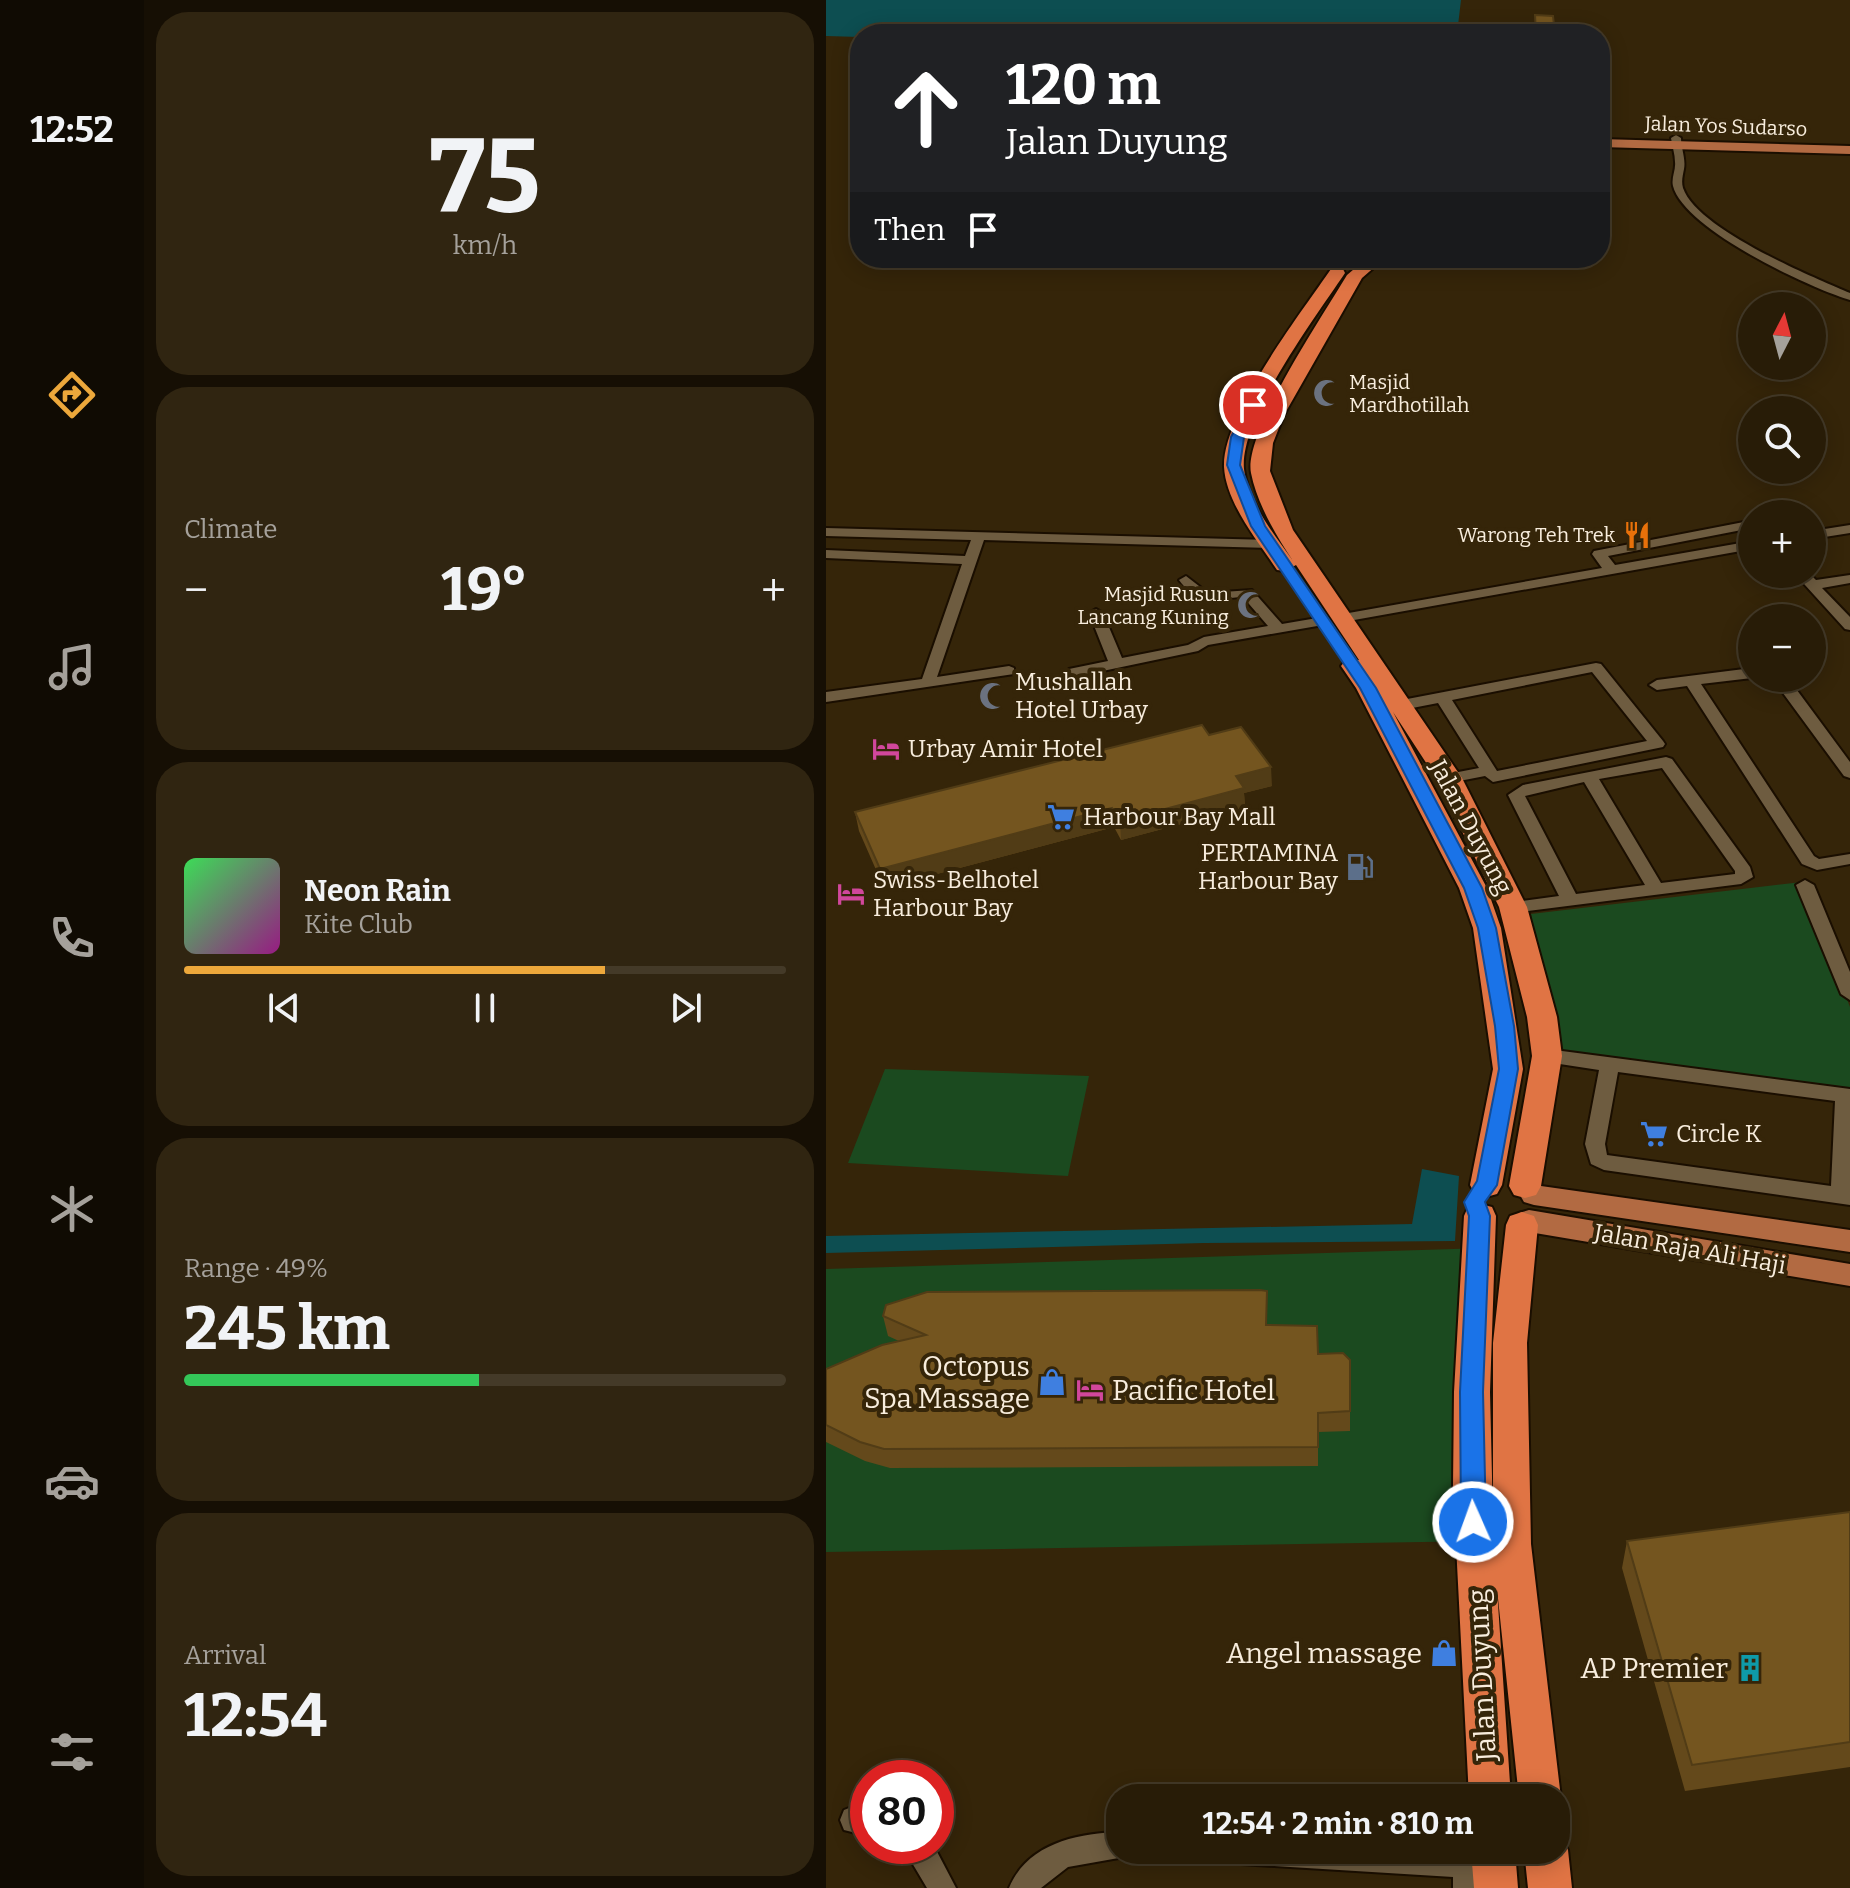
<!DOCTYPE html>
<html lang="en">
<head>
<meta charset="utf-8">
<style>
	:root { --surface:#281c07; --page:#302511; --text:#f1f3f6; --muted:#a5a19b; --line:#443a28; --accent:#eda83b }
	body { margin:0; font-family:Bitter,serif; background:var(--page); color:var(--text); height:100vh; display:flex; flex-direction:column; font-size:30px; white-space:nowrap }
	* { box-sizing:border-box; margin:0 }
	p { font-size:26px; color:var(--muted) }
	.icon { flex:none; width:44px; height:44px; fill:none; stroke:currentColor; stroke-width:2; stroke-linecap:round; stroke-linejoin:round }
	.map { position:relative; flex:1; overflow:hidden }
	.side { display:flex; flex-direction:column; gap:12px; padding:12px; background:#160f04; width:682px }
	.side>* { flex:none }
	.hud { position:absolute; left:24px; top:24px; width:760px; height:244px; border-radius:32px; box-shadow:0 4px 20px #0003,0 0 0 2px var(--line); background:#202124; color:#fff; overflow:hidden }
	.needle { width:52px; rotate:6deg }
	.controls { position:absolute; left:912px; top:292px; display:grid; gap:16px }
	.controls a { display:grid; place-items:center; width:88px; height:88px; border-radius:50%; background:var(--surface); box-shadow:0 4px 20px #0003,0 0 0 2px var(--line); font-size:40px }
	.speed { position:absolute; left:24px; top:1760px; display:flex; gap:16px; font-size:40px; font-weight:700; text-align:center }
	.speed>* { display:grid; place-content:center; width:104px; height:104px; border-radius:50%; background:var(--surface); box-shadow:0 4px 20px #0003,0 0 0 2px var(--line); line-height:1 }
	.speed .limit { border:12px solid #d22; background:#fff; color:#111 }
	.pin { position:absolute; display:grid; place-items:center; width:68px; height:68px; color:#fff; margin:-34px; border:4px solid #fff; border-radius:50%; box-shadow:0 2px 8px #0007 }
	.me { position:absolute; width:88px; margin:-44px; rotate:358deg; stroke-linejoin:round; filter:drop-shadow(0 0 6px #0008) }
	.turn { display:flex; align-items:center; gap:28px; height:168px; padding:0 24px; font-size:36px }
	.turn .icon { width:104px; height:104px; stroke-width:2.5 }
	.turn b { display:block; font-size:56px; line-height:68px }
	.then { display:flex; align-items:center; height:76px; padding:0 24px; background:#0003; gap:16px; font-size:30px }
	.big { font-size:60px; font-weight:700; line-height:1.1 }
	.side .card { flex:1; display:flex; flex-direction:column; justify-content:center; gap:12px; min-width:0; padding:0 28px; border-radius:32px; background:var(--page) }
	.side .dial { align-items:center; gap:0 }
	.dial b { font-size:104px; line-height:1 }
	.song { display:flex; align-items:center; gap:24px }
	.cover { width:96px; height:96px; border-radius:12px; background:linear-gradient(135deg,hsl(130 70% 55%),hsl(310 70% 35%)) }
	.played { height:8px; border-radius:4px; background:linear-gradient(90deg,var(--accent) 70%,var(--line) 70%) }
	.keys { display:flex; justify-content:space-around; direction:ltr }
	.heat { display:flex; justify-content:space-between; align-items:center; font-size:44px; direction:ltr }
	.charge { height:12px; border-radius:6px; background:linear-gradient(90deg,#34c759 49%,var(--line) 0) }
	.trip { position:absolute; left:280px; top:1784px; width:464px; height:80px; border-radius:32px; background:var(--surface); box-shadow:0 4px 20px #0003,0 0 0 2px var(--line); font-weight:700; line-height:80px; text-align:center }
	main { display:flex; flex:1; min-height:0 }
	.tabs { display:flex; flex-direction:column; width:144px; justify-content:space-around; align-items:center; background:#100b03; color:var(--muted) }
	.tabs .icon { width:56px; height:56px }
	.tabs .selected { color:var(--accent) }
	.tabs b { font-size:36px; color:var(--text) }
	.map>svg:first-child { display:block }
	.green { fill:#1b4a1f }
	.water { fill:#0d4e51 }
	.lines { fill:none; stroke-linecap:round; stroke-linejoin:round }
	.minor-casing { stroke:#1a0e00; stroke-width:4 }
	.major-casing { stroke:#1a0e00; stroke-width:4 }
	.highway-casing { stroke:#1a0e00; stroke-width:4 }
	.minor { fill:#6e5c40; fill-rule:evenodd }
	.major { fill:#b26a42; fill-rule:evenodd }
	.highway { fill:#e07444; fill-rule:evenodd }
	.wall { fill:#64491b }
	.shaded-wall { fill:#513c16 }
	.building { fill:#74551f; stroke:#513c16; stroke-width:2 }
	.route { fill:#1a73e8; stroke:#114b97; stroke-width:2 }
	.labels { text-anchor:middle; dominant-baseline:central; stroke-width:8; stroke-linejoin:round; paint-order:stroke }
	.far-street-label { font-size:20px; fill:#f8eddd; stroke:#352509 }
	.far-poi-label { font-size:20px; fill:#f8eddd; stroke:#352509; text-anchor:end }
	.poi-label { font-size:24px; fill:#f8eddd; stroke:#352509; text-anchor:start }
	.street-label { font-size:24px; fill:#f8eddd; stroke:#352509 }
	.near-poi-label { font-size:28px; fill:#f8eddd; stroke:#352509; text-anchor:end }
	.near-street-label { font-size:28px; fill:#f8eddd; stroke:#352509 }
</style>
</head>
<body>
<main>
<nav class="tabs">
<b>12:52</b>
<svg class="icon selected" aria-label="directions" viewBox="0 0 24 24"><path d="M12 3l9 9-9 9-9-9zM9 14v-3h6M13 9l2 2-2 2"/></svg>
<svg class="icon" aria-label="music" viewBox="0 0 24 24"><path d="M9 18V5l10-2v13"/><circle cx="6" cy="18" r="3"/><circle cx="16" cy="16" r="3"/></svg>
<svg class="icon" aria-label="phone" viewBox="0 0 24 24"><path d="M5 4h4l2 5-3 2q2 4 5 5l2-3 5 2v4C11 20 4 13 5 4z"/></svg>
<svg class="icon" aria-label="climate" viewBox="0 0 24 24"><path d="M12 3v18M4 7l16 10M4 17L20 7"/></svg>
<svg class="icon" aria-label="car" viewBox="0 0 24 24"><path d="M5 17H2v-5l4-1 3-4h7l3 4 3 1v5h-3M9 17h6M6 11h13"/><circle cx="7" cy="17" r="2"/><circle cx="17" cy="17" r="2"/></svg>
<svg class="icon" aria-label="filters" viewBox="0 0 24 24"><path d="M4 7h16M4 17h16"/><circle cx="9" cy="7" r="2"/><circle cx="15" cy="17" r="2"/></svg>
</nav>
<section class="side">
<div class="card dial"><b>75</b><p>km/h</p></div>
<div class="card"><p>Climate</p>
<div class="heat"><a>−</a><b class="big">19°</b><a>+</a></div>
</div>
<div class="card">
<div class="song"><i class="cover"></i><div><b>Neon Rain</b><p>Kite Club</p></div></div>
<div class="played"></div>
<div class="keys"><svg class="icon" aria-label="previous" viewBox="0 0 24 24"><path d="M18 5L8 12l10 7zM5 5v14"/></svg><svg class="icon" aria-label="pause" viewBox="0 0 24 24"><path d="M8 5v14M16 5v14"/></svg><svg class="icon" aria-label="next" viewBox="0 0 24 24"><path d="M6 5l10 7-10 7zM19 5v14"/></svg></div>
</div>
<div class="card"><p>Range · 49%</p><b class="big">245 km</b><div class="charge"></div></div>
<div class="card"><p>Arrival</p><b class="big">12:54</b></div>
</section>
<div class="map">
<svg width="1024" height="1888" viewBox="0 0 1024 1888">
	<rect width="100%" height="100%" fill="#352509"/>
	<path class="green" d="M976,882L1024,1007V1094L724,1055L725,1039L705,914Z
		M59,1069L263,1076L242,1176L22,1163Z
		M659,1248L658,1541L0,1552V1269Z"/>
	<path class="water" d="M0,0H635L631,34H34V37L0,36Z
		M596,1169L633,1176L629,1241L378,1243L0,1253V1236L586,1224Z"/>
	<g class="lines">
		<g class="minor-casing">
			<path id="minor" d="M850,135L855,138C855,148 860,159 858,169C857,175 855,181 857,188C871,229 984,276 1024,293V300C983,288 858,229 847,186C845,178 850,170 849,162C849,154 846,146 845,138Z
				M923,521L926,522V528L782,556L789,565L926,541V549L517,622L510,618L517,614L776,568L766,554L768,551Z
				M1024,525V533L986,539V531Z
				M0,528L444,540L451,544L444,548L158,540L111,677L183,666L188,668V674L0,702V692L96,679L136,564L0,558V550L139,556L145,540L0,536Z
				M969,574H984L990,580L1024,575V583L996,588L1024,617V630L1019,629Z
				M360,576L382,593L426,590L456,624L497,617L504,621L497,625L382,645L372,651L248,677L243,675V669L282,661L263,613L270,609L277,613L296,658L362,645L378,637L442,626L417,597C386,598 375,609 353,580Z
				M986,661L994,665L986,670Z
				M770,663L775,664L837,741L839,744L837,747L667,782L659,776L623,783L617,781L615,778L617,775L653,768L612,703L576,710L568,705L576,700ZM766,672L821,741L671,771L626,700Z
				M926,668V678L875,684L988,856L993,859L1024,854V864L991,870L976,864L861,686L831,690L823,685L831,680Z
				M946,678H962L1024,762V778L1018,776Z
				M840,757L846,759L924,867L927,877L915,884L687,913L681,911L678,907L681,903L733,896L682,795L697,785ZM836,768L909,871V874L835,883L773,779ZM758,782L819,885L750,894L699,796Z
				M979,880L988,885L1024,972V1000L1015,994L970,885Z
				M721,1049L1024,1089V1205L778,1170L765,1164L759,1144L773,1070L714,1061L711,1056L714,1051ZM792,1072L1009,1101L1005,1186L781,1155L779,1144Z
				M28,1806L42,1808V1836L18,1830L14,1820L18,1810Z
				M294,1832V1850H306L304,1856L242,1867L215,1888H183C201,1844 251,1833 294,1832Z
				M76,1846H108L130,1888H101Z
				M401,1850H641L678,1859L682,1869L678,1879L668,1883L655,1881V1888H627V1877L415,1864L405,1860Z"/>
		</g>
		<g class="major-casing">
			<path id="major" d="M774,139L1024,146V154L774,147Z
				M708,1185L1024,1230V1252L708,1205L698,1202L694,1195L698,1188Z
				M703,1210L1024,1264V1286L703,1232L693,1229L689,1221L693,1213Z"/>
		</g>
		<g class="highway-casing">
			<path id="highway" d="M541,258H559L536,278L458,415L447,443L444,471L467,530L636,778L701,907L731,1017L736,1056L715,1186L710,1195L699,1198L688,1195L683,1186L706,1056L701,1017L673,907L610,778L567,712L661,888L675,928L697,1069L676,1185L671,1194L660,1197L649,1194L644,1185L667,1069L647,928L633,888L530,688L515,666L519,661L533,660L470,565L459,571L451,570C432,541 400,503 398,467C396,415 475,313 505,269H517L519,273C491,315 413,419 418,469C422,503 449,535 467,561C450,535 431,504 425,473C417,433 498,314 521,275Z
				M654,1204L666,1207L670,1216L664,1392L667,1520V1343L680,1225L684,1216L696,1212L708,1216L712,1225L701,1343L705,1544L735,1798L730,1811V1798H693L671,1589L685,1798H643L627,1486L628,1392L638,1216L642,1207Z
				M730,1832L735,1835L742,1850L746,1888H702L698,1850H730Z
				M645,1850H689L692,1888H648Z"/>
		</g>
		<use href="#minor" class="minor"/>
		<use href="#major" class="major"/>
		<use href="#highway" class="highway"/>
	</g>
	<path class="wall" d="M383,735L446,786L418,793L419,807L295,840L288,827L58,888L33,831L29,812Z
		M441,1291V1325L492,1354L524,1360V1431L492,1432V1466L64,1468L39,1461L0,1442V1369L73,1341L62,1336L57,1316Z
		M1024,1512V1767L859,1791L796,1568L801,1541Z"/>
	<path class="shaded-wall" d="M445,767L446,786L418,793L419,807L295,840L294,821L410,776Z
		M286,808L288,827L58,888L54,869Z"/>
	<path class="building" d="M709,15L727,16L729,34H710Z
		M376,725L383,735L415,727L445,767L410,776L418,788L294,821L286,808L54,869L29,812Z
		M434,1290L441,1291L440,1325L491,1326L492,1354L517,1353L524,1360V1411L492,1413V1447L58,1449L34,1442L0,1425V1369L56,1345L100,1335L57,1316L60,1305L101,1292Z
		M1024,1512V1742L866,1765L801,1541Z"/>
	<path class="route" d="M423,403L433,405L418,437L414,465L439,526L550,688L656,888L670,928L688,1026L692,1069L671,1185L659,1202L664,1216L657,1392L660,1522L656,1530L647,1533L639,1530L635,1522L634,1392L643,1216L638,1202L651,1181L673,1069L669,1026L652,928L638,888L534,688L425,526L401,465L405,437Z"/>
	<defs>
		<g id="mosque-bare" transform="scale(2.16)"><path d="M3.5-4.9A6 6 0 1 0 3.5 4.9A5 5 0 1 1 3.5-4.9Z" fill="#6b7280" stroke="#352509" stroke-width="2.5" paint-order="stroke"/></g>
		<g id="restaurant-bare" transform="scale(2.16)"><path d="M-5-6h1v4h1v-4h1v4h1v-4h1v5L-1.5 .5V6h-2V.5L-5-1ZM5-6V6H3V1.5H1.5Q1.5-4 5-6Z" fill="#e8710a" stroke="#352509" stroke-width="2.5" paint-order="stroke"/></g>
		<g id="hotel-bare" transform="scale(2.16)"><path d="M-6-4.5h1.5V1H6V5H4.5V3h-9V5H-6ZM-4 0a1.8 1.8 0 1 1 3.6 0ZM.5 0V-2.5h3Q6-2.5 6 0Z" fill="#d1479c" stroke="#352509" stroke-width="2.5" paint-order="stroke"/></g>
		<g id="supermarket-bare" transform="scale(2.16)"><path d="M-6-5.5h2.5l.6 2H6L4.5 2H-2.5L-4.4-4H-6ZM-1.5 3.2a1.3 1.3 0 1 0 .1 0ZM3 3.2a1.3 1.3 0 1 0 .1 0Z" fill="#3f7fe0" stroke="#352509" stroke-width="2.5" paint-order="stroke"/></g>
		<g id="fuel-bare" transform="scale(2.16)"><path d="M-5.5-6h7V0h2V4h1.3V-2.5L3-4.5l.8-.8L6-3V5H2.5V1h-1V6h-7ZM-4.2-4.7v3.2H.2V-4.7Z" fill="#5c6f8a" stroke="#352509" stroke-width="2.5" paint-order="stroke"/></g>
		<g id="shop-bare" transform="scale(2.16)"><path d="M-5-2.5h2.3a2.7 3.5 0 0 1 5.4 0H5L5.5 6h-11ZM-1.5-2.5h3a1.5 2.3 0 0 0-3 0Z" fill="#3f7fe0" stroke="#352509" stroke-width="2.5" paint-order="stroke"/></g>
		<g id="building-bare" transform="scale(2.16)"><path d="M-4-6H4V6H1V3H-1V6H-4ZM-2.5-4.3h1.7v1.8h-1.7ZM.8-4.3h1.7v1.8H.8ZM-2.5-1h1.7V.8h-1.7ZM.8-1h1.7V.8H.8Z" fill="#0f9aa8" stroke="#352509" stroke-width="2.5" paint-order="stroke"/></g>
	</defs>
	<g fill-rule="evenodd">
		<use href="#mosque-bare" x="501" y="393"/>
		<use href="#restaurant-bare" x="811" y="535"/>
		<use href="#mosque-bare" x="425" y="605"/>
		<use href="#mosque-bare" x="167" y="696"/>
		<use href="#hotel-bare" x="60" y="749"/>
		<use href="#supermarket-bare" x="235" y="817"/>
		<use href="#fuel-bare" x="534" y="867"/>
		<use href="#hotel-bare" x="25" y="894"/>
		<use href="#supermarket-bare" x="828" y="1134"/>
		<use href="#shop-bare" x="226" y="1382"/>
		<use href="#hotel-bare" x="264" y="1390"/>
		<use href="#shop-bare" x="618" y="1653"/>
		<use href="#building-bare" x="924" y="1668"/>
	</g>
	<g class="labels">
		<g class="far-street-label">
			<text transform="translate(900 126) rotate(2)">Jalan Yos Sudarso</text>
		</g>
		<g class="far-poi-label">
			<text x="523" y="382" text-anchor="start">Masjid<tspan x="523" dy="23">Mardhotillah</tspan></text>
			<text x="789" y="535">Warong Teh Trek</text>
			<text x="403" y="594">Masjid Rusun<tspan x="403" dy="23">Lancang Kuning</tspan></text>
		</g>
		<g class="poi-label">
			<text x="189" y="682">Mushallah<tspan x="189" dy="28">Hotel Urbay</tspan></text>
			<text x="82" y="749">Urbay Amir Hotel</text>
			<text x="257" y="817">Harbour Bay Mall</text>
			<text x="512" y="853" text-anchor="end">PERTAMINA<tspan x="512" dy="28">Harbour Bay</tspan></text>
			<text x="47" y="880">Swiss-Belhotel<tspan x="47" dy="28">Harbour Bay</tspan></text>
			<text x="850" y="1134">Circle K</text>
		</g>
		<g class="street-label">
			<text transform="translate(645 827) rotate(62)">Jalan Duyung</text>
			<text transform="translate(864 1249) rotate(10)">Jalan Raja Ali Haji</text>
		</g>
		<g class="near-poi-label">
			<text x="204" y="1366">Octopus<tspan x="204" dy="32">Spa Massage</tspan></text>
			<text x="286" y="1390" text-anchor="start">Pacific Hotel</text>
			<text x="596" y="1653">Angel massage</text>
			<text x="902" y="1668">AP Premier</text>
		</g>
		<g class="near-street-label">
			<text transform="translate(656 1675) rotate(-93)">Jalan Duyung</text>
		</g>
	</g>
</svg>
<div class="controls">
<a><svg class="needle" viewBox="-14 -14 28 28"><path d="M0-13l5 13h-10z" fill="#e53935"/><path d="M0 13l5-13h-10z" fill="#a5a19b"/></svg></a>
<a><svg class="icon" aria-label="search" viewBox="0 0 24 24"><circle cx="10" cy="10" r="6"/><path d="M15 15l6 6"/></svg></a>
<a>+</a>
<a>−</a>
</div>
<div class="speed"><div class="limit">80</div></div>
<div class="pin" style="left:427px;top:405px;background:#d93025"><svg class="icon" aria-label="arrive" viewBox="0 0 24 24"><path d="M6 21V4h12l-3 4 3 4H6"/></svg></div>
<svg class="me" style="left:647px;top:1522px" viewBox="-20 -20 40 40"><circle r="17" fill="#1a73e8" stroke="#fff" stroke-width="3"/><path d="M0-11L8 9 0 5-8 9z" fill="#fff"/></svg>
<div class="trip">12:54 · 2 min · 810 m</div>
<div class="hud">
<div class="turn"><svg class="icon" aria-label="ahead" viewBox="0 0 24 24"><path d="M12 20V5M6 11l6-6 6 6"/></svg><div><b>120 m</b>Jalan Duyung</div></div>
<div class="then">Then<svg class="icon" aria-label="arrive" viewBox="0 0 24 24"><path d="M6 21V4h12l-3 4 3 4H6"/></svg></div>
</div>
</div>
</main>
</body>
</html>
